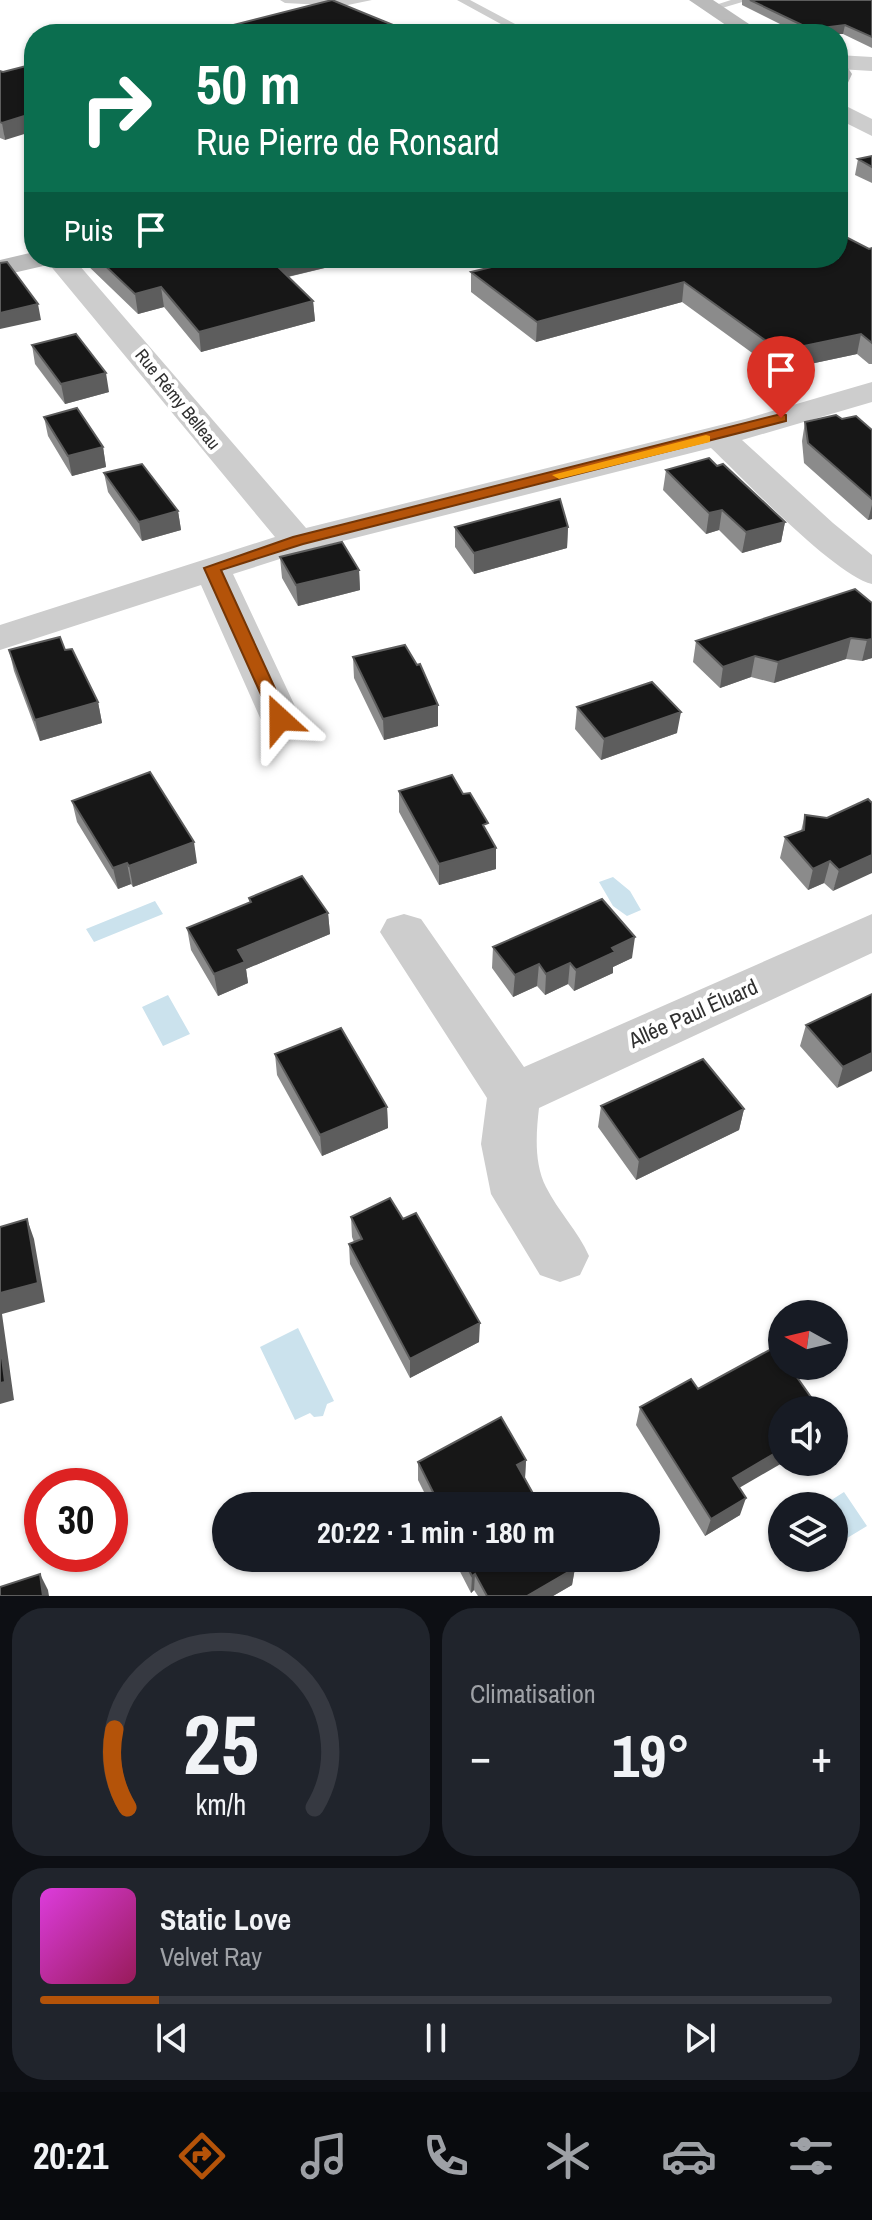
<!DOCTYPE html>
<html lang="fr">
<head>
<meta charset="utf-8">
<style>
	:root { --surface:#171b24; --page:#20242c; --text:#f1f3f6; --muted:#9ea1a6; --line:#363941; --accent:#b45309 }
	body { margin:0; font-family:"Archivo Narrow",sans-serif; background:var(--page); color:var(--text); height:100vh; display:flex; flex-direction:column; font-size:30px; white-space:nowrap }
	* { box-sizing:border-box; margin:0 }
	p { font-size:26px; color:var(--muted) }
	.icon { flex:none; width:44px; height:44px; fill:none; stroke:currentColor; stroke-width:2; stroke-linecap:round; stroke-linejoin:round }
	.map { position:relative; height:1596px; overflow:hidden }
	.side { display:flex; flex-direction:column; gap:12px; padding:12px; background:#0d0f14; flex:1 }
	.side>* { flex:none }
	.guide { position:absolute; left:24px; top:24px; width:824px; height:244px; border-radius:32px; box-shadow:0 2px 6px #0004; background:#0b6e4f; color:#fff; overflow:hidden }
	.needle { width:52px; rotate:278deg }
	.buttons { position:absolute; left:768px; top:1300px; display:grid; gap:16px }
	.buttons a { display:grid; place-items:center; width:80px; height:80px; border-radius:50%; background:var(--surface); box-shadow:0 2px 6px #0004; font-size:40px }
	.speed { position:absolute; left:24px; top:1468px; display:flex; gap:16px; font-size:40px; font-weight:700; text-align:center }
	.speed>* { display:grid; place-content:center; width:104px; height:104px; border-radius:50%; background:var(--surface); box-shadow:0 2px 6px #0004; line-height:1 }
	.speed .limit { border:12px solid #d22; background:#fff; color:#111 }
	.pin { position:absolute; display:grid; place-items:center; width:68px; height:68px; color:#fff; margin:-82px -34px; border-radius:50% 50% 50% 0; rotate:-45deg; box-shadow:0 0 8px #0007 }
	.pin .icon { rotate:45deg }
	.me { position:absolute; width:88px; margin:-44px; rotate:336deg; stroke-linejoin:round; filter:drop-shadow(0 0 6px #0008) }
	.turn { display:flex; align-items:center; gap:28px; height:168px; padding:0 40px; font-size:36px }
	.turn .icon { width:104px; height:104px; stroke-width:2.5 }
	.turn b { display:block; font-size:56px; line-height:68px }
	.then { display:flex; align-items:center; height:76px; padding:0 40px; background:#0003; gap:16px; font-size:30px }
	.big { font-size:60px; font-weight:700; line-height:1.1 }
	.side .tile { flex:1; display:flex; flex-direction:column; justify-content:center; gap:12px; min-width:0; padding:0 28px; border-radius:32px; background:var(--page) }
	.side .dial { align-items:center; gap:0 }
	.dial svg { height:208px; overflow:visible; fill:none; stroke:var(--line); stroke-width:7; stroke-linecap:round; text-anchor:middle }
	.dial text { fill:var(--text); stroke:none }
	.song { display:flex; align-items:center; gap:24px }
	.cover { width:96px; height:96px; border-radius:12px; background:linear-gradient(135deg,hsl(300 70% 55%),hsl(330 70% 35%)) }
	.played { height:8px; border-radius:4px; background:linear-gradient(90deg,var(--accent) 15%,var(--line) 15%) }
	.keys { display:flex; justify-content:space-around; direction:ltr }
	.heat { display:flex; justify-content:space-between; align-items:center; font-size:44px; direction:ltr }
	.side .tiles { flex:1; display:grid; gap:12px; grid-template-columns:1fr 1fr }
	.tile:last-child { grid-column:span 2 }
	.trip { position:absolute; left:212px; top:1492px; width:448px; height:80px; border-radius:40px; background:var(--surface); box-shadow:0 2px 6px #0004; font-weight:700; line-height:80px; text-align:center }
	.dock { display:flex; height:128px; justify-content:space-around; align-items:center; background:#090b0e; color:var(--muted) }
	.dock .icon { width:56px; height:56px }
	.dock .selected { color:var(--accent) }
	.dock b { font-size:36px; color:var(--text) }
	.map>svg:first-child { display:block }
	.water { fill:#cbe2ed }
	.lines { fill:none; stroke-linecap:round; stroke-linejoin:round }
	.lane { fill:#cdcdcd; fill-rule:evenodd }
	.street { fill:#cdcdcd; fill-rule:evenodd }
	.secondary { fill:#bababa; fill-rule:evenodd }
	.wall { fill:#8b8b8b }
	.shaded-wall { fill:#5d5d5d }
	.building { fill:#171717; stroke:#5d5d5d; stroke-width:2 }
	.route { fill:#b45309; stroke:#753606; stroke-width:2 }
	.slow { fill:#f59e0b }
	.labels { text-anchor:middle; dominant-baseline:central; stroke-width:8; stroke-linejoin:round; paint-order:stroke }
	.far-street-label { font-size:18px; fill:#303030; stroke:#fff }
	.street-label { font-size:22px; fill:#303030; stroke:#fff }
</style>
</head>
<body>
<div class="map">
<svg width="872" height="1596" viewBox="0 0 872 1596">
	<rect width="100%" height="100%" fill="#fff"/>
	<path class="water" d="M613,877L630,891L641,910L627,916L613,906L599,882Z
		M155,901L163,914L94,942L86,929Z
		M168,995L190,1034L163,1046L142,1007Z
		M298,1328L334,1401L327,1404L323,1416L314,1417L310,1413L295,1420L260,1347Z
		M844,1492L867,1526L834,1546V1506H822Z"/>
	<g class="lines">
		<path class="lane" d="M280,0H372L343,6L285,3Z
			M457,0H470L534,34H519Z
			M731,0H749L712,11L706,8Z"/>
		<path class="street" d="M838,55L872,57V71L838,69Z
			M838,102L872,119V136L838,119Z
			M44,258H73L306,528L745,419L872,382V402L742,440L833,523L872,555V584C834,575 744,479 711,448L311,549L233,574L301,719L295,729L280,733L265,729L201,585L0,650V625L275,537Z
			M404,914L421,919L524,1067L872,914V953L539,1108C536,1134 534,1163 546,1187C558,1211 578,1231 589,1256L580,1275L560,1282L540,1275L491,1194L481,1144L487,1098L380,932L387,919Z"/>
		<path class="secondary" d="M689,0H713L764,34H739Z
			M838,63L846,65L852,74L846,87L838,89Z
			M34,252V258H56L52,264L0,276V260Z"/>
	</g>
	<path class="wall" d="M742,0H872V48L843,34H800L742,5Z
		M0,71L5,140L0,138Z
		M872,156V183L855,175L858,159Z
		M872,248V364H869L857,354L777,371L682,302L536,342L471,292V272Z
		M82,258H366L288,277L313,301L315,321L201,352L164,307L138,314L83,261Z
		M32,345L109,392L65,404L35,364Z
		M44,417L103,447L106,467L72,476L48,436Z
		M842,419L872,430V519L868,520L804,463L802,441L805,422Z
		M717,466L785,522L781,542L742,553L719,530L706,534L663,490L666,470Z
		M104,473L178,511L181,530L142,541L108,492Z
		M455,527H568L567,548L474,574L455,547Z
		M280,557L359,570L360,590L298,606L282,578Z
		M855,589L872,658L862,661L846,659L774,683L751,677L720,688L693,662L696,641Z
		M9,650H65L98,702L102,723L40,741L14,671Z
		M353,657L438,726L384,740L354,678Z
		M577,707L677,733L601,760L575,729Z
		M399,791L496,869L439,885L399,812Z
		M868,799L833,891L824,883L808,890L780,858L785,837L801,831L805,815L827,818Z
		M72,801L197,863L133,887L131,884L118,889L77,822Z
		M249,898L328,913L330,934L246,969L248,983L218,996L191,950L187,928L250,903Z
		M493,947L632,958L613,967V973L574,991L568,984L545,995L537,986L513,997L492,968Z
		M872,994L837,1088L800,1046L806,1025Z
		M275,1054L387,1107L388,1128L322,1156L277,1075Z
		M601,1106L744,1109L739,1130L636,1180L598,1127Z
		M351,1217L479,1342L410,1378L350,1264L349,1244L354,1242L352,1237Z
		M698,1389L740,1488V1515L705,1536L636,1425L640,1407Z
		M526,1460L525,1478L540,1506H431L418,1480V1462Z
		M453,1558H569L575,1568L572,1585L553,1596H478L474,1590L471,1593Z"/>
	<path class="shaded-wall" d="M845,25L843,34H813L814,29Z
		M34,113V131L5,140L2,123Z
		M285,258H366L274,280L272,261Z
		M684,282L682,302L536,342L537,322Z
		M161,287L164,307L138,314L135,294Z
		M313,301L315,321L201,352L199,332Z
		M38,304L41,320L0,329V313Z
		M861,334L857,354L777,371L780,351Z
		M106,373L109,392L65,404L61,384Z
		M103,447L106,467L72,476L68,456Z
		M872,505V519L868,520Z
		M722,510L719,530L706,534L709,513Z
		M178,511L181,530L142,541L139,522Z
		M785,522L781,542L742,553L746,532Z
		M568,527L567,548L474,574V553Z
		M359,570L360,590L298,606L296,585Z
		M851,638L846,659L774,683L778,662Z
		M872,639V658L862,661L867,640Z
		M755,656L751,677L720,688L723,667Z
		M98,702L102,723L40,741L35,720Z
		M438,705V726L384,740L383,719Z
		M681,712L677,733L601,760L604,739Z
		M194,842L197,863L133,887L129,866Z
		M496,848V869L439,885V864Z
		M872,855V873L833,891L839,870Z
		M830,861L824,883L808,890L813,869Z
		M127,863L131,884L118,889L113,868Z
		M328,913L330,934L246,969L248,983L218,996L214,974L238,950Z
		M635,937L632,958L613,967V973L574,991L576,970L612,948Z
		M570,963L568,984L545,995L546,974Z
		M539,964L537,986L513,997L515,975Z
		M872,1053V1071L837,1088L843,1067Z
		M387,1107L388,1128L322,1156L320,1135Z
		M744,1109L739,1130L636,1180L639,1160Z
		M27,1219L34,1239L45,1302L2,1314L14,1400L0,1404V1293Z
		M480,1323L479,1342L410,1378V1359Z
		M782,1449V1462H784L727,1495L733,1478Z
		M526,1460L525,1478L517,1465Z
		M746,1498L740,1515L705,1536L711,1519Z
		M575,1568L572,1585L553,1596H527Z
		M40,1574L48,1590L49,1596H43Z
		M475,1574L474,1590L471,1593L472,1576Z"/>
	<path class="building" d="M332,0L415,34H198Z
		M750,0H872V37L845,25L814,29L802,25Z
		M34,64V113L2,123L0,122V71L3,72Z
		M872,156V167L858,159Z
		M838,233L869,249L872,248V343L861,334L780,351L684,282L537,322L471,272L529,258H838Z
		M97,258H285L272,261L313,301L199,332L161,287L135,294Z
		M7,262L38,304L0,313V263Z
		M76,334L106,373L61,384L32,345Z
		M77,408L103,447L68,456L44,417Z
		M836,415L842,419L856,416L872,430V499L808,443L805,422Z
		M709,458L717,466L723,464L785,522L746,532L722,510L709,513L666,470Z
		M142,464L178,511L139,522L104,473Z
		M560,499L568,527L474,553L455,527Z
		M342,542L359,570L296,585L280,557Z
		M855,589L872,603V639L867,640L851,638L778,662L755,656L723,667L696,641Z
		M60,637L65,650L72,649L98,702L35,720L9,650Z
		M405,645L417,665L420,664L438,705L383,719L353,657Z
		M652,682L681,712L604,739L577,707Z
		M150,772L194,842L129,866L127,863L113,868L72,801Z
		M452,775L463,794L470,793L488,823L483,825L496,848L439,864L399,791Z
		M868,799L872,803V855L839,870L830,861L813,869L785,837L804,830L805,815L827,818Z
		M302,876L328,913L238,950L245,962L214,974L187,928L251,902L249,898Z
		M602,899L635,937L612,948L615,952L576,970L570,963L546,974L539,964L515,975L493,947Z
		M872,994V1053L843,1067L806,1025Z
		M341,1028L387,1107L320,1135L275,1054Z
		M703,1059L744,1109L639,1160L601,1106Z
		M390,1198L403,1219L416,1213L480,1323L410,1359L349,1244L362,1239L351,1217Z
		M27,1219L38,1283L0,1293V1227Z
		M0,1342L5,1382L0,1383Z
		M775,1347L782,1357V1366H789L820,1410H782V1449L733,1478L746,1498L711,1519L640,1407L691,1379L698,1389Z
		M501,1417L526,1460L517,1465L540,1506H435L439,1504L418,1462Z
		M462,1558H569L575,1568L527,1596H487L475,1574L472,1576Z
		M40,1574L43,1596H0V1587Z"/>
	<path class="route" d="M781,414L786,415V421L303,544L221,570L289,719L280,725L272,719L204,568L293,537Z"/>
	<path class="slow" d="M706,435L710,436V442L559,479L552,475Z"/>
	<g class="labels">
		<g class="far-street-label">
			<text transform="translate(178 399) rotate(51)">Rue Rémy Belleau</text>
		</g>
		<g class="street-label">
			<text transform="translate(693 1013) rotate(-24)">Allée Paul Éluard</text>
		</g>
	</g>
</svg>
<div class="buttons">
<a><svg class="needle" viewBox="-14 -14 28 28"><path d="M0-13l5 13h-10z" fill="#e53935"/><path d="M0 13l5-13h-10z" fill="#9ea1a6"/></svg></a>
<a><svg class="icon" aria-label="sound" viewBox="0 0 24 24"><path d="M4 9h4l5-4v14l-5-4H4zM17 9q2 3 0 6"/></svg></a>
<a><svg class="icon" aria-label="layers" viewBox="0 0 24 24"><path d="M12 4l9 5-9 5-9-5zM3 14l9 5 9-5"/></svg></a>
</div>
<div class="speed"><div class="limit">30</div></div>
<div class="pin" style="left:781px;top:418px;background:#d93025"><svg class="icon" aria-label="arrive" viewBox="0 0 24 24"><path d="M6 21V4h12l-3 4 3 4H6"/></svg></div>
<svg class="me" style="left:280px;top:719px" viewBox="-20 -20 40 40"><path d="M0-17L14 15 0 8-14 15z" fill="#b45309" stroke="#fff" stroke-width="4"/></svg>
<div class="trip">20:22 · 1 min · 180 m</div>
<div class="guide">
<div class="turn"><svg class="icon" aria-label="right" viewBox="0 0 24 24"><path d="M7 20v-9h11M14 6l5 5-5 5"/></svg><div><b>50 m</b>Rue Pierre de Ronsard</div></div>
<div class="then">Puis<svg class="icon" aria-label="arrive" viewBox="0 0 24 24"><path d="M6 21V4h12l-3 4 3 4H6"/></svg></div>
</div>
</div>
<section class="side">
<div class="tiles">
<div class="tile dial"><svg viewBox="0 0 100 80">
<path d="M14 69A42 42 0 1 1 86 69"/>
<path d="M14 69A42 42 0 0 1 9 39" stroke="#b45309"/>
<text x="50" y="56" font-size="32" font-weight="700">25</text>
<text x="50" y="72" font-size="11">km/h</text>
</svg></div>
<div class="tile"><p>Climatisation</p>
<div class="heat"><a>−</a><b class="big">19°</b><a>+</a></div>
</div>
<div class="tile">
<div class="song"><i class="cover"></i><div><b>Static Love</b><p>Velvet Ray</p></div></div>
<div class="played"></div>
<div class="keys"><svg class="icon" aria-label="previous" viewBox="0 0 24 24"><path d="M18 5L8 12l10 7zM5 5v14"/></svg><svg class="icon" aria-label="pause" viewBox="0 0 24 24"><path d="M8 5v14M16 5v14"/></svg><svg class="icon" aria-label="next" viewBox="0 0 24 24"><path d="M6 5l10 7-10 7zM19 5v14"/></svg></div>
</div>
</div>
</section>
<nav class="dock">
<b>20:21</b>
<svg class="icon selected" aria-label="directions" viewBox="0 0 24 24"><path d="M12 3l9 9-9 9-9-9zM9 14v-3h6M13 9l2 2-2 2"/></svg>
<svg class="icon" aria-label="music" viewBox="0 0 24 24"><path d="M9 18V5l10-2v13"/><circle cx="6" cy="18" r="3"/><circle cx="16" cy="16" r="3"/></svg>
<svg class="icon" aria-label="phone" viewBox="0 0 24 24"><path d="M5 4h4l2 5-3 2q2 4 5 5l2-3 5 2v4C11 20 4 13 5 4z"/></svg>
<svg class="icon" aria-label="climate" viewBox="0 0 24 24"><path d="M12 3v18M4 7l16 10M4 17L20 7"/></svg>
<svg class="icon" aria-label="car" viewBox="0 0 24 24"><path d="M5 17H2v-5l4-1 3-4h7l3 4 3 1v5h-3M9 17h6M6 11h13"/><circle cx="7" cy="17" r="2"/><circle cx="17" cy="17" r="2"/></svg>
<svg class="icon" aria-label="filters" viewBox="0 0 24 24"><path d="M4 7h16M4 17h16"/><circle cx="9" cy="7" r="2"/><circle cx="15" cy="17" r="2"/></svg>
</nav>
</body>
</html>
